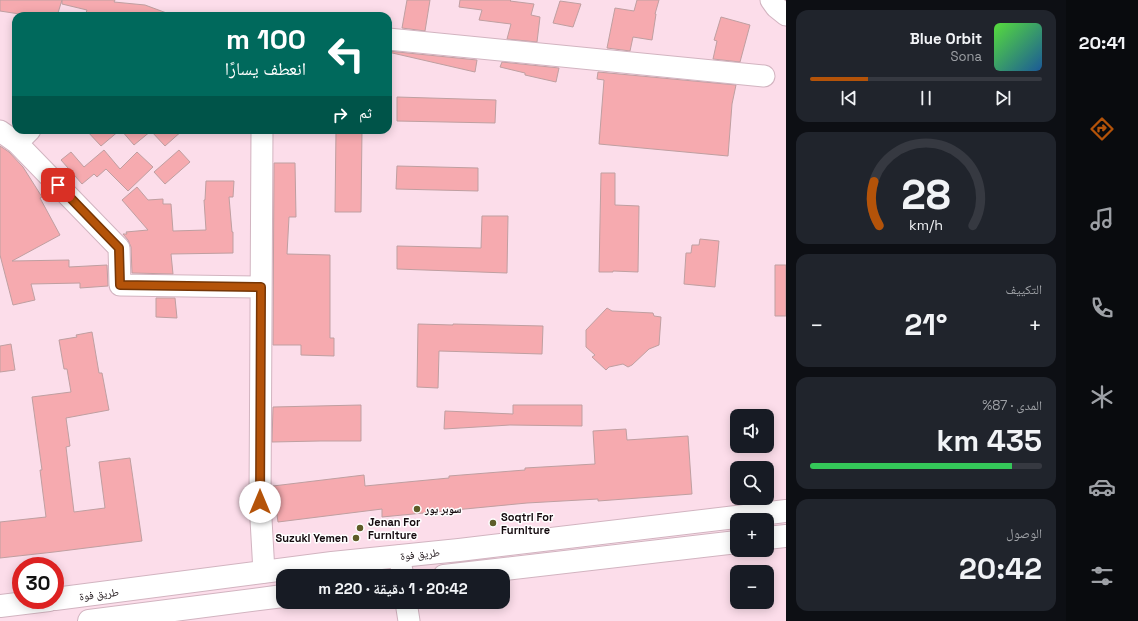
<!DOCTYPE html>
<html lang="ar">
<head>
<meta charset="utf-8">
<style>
	:root { --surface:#171b24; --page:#20242c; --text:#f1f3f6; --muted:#9ea1a6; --line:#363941; --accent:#b45309 }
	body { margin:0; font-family:"Space Grotesk","Noto Naskh Arabic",sans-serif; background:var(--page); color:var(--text); direction:rtl; height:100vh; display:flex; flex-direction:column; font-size:15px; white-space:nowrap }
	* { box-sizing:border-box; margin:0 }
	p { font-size:13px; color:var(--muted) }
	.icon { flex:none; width:22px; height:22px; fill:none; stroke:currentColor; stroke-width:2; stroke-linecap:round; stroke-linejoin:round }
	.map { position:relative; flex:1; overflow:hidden; direction:ltr }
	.drawer { display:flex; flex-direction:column; gap:10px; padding:10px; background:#0d0f14; width:280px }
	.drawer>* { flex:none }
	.banner { position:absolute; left:12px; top:12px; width:380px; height:122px; border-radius:12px; box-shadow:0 2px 10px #0003; direction:rtl; background:#00695c; color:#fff; overflow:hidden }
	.tools { position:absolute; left:730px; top:409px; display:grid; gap:8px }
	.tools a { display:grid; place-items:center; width:44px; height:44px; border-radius:8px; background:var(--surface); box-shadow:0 2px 10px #0003; font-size:20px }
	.speed { position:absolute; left:12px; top:557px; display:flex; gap:8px; font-size:20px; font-weight:700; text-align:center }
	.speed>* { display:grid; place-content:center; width:52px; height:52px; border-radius:50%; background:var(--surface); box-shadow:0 2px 10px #0003; line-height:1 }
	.speed .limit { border:6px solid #d22; background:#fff; color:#111 }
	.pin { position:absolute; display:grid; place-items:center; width:34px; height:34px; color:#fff; margin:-17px; border-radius:8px; box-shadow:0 2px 6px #0006 }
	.me { position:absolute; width:44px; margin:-22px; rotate:0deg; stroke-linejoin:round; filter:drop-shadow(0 0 3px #0008) }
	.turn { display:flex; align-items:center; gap:14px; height:84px; padding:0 20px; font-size:18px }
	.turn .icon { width:52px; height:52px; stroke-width:2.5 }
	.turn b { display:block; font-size:28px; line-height:34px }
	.then { display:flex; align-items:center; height:38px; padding:0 20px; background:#0003; gap:8px; font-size:15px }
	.big { font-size:30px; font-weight:700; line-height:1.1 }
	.drawer .widget { flex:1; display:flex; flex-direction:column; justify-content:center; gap:6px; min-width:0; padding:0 14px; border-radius:12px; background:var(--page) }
	.drawer .dial { align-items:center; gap:0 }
	.dial svg { height:104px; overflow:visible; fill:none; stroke:var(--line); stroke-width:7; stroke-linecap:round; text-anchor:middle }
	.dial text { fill:var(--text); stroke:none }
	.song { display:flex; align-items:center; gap:12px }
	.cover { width:48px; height:48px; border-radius:6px; background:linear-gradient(135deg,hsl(110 70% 55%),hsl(210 70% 35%)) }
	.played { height:4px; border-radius:2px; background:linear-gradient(90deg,var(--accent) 25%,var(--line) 25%) }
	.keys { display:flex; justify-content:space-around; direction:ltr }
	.heat { display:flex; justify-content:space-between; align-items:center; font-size:22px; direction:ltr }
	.charge { height:6px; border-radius:3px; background:linear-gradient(90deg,#34c759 87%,var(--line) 0) }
	.trip { position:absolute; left:276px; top:569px; width:234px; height:40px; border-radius:12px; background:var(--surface); box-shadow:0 2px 10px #0003; font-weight:700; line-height:40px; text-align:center; direction:rtl }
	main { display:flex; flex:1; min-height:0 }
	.menu { display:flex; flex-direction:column; width:72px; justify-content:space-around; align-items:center; background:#090b0e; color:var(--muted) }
	.menu .icon { width:28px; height:28px }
	.menu .active { color:var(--accent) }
	.menu b { font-size:18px; color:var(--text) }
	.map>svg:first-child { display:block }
	.building { fill:#f6aaaf; stroke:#bf9fa1 }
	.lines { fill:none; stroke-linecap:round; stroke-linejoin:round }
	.minor-casing { stroke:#d2b4c0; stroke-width:23 }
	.highway-casing { stroke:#d2b4c0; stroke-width:24 }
	.minor { stroke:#fff; stroke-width:21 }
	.highway { stroke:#fff; stroke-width:22 }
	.route-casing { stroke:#753606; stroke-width:10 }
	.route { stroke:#b45309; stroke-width:7 }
	.poi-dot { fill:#5e5c28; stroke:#fff; stroke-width:1.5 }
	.labels { text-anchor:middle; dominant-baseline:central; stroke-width:3; stroke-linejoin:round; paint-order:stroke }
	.poi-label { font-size:11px; font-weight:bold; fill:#150b0f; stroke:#fff; text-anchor:start }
	.street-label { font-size:11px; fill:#150b0f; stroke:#fff }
</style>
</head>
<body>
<main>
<nav class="menu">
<b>20:41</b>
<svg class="icon active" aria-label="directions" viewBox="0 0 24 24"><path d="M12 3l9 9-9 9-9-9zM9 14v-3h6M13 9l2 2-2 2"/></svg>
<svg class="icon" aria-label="music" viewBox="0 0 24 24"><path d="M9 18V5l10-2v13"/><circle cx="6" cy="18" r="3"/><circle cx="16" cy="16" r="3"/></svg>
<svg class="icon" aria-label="phone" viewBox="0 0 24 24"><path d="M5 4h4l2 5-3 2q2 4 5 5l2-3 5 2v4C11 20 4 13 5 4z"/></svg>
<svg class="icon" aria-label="climate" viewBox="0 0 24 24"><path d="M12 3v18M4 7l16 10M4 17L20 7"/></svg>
<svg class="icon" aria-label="car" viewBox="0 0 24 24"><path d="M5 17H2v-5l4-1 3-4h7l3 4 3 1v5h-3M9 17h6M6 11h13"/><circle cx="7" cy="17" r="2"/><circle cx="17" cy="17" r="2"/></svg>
<svg class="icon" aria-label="filters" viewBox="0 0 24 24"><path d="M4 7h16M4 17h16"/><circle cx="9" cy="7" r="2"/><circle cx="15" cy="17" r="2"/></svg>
</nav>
<section class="drawer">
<div class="widget">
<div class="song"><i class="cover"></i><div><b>Blue Orbit</b><p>Sona</p></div></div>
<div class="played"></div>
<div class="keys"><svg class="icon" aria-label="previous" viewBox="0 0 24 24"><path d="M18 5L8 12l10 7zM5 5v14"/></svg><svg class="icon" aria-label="pause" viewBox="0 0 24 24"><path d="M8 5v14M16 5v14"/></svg><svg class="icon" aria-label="next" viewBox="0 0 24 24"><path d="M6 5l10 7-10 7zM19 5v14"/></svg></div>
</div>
<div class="widget dial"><svg viewBox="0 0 100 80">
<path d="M14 69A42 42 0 1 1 86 69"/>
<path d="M14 69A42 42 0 0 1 10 35" stroke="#b45309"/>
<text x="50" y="56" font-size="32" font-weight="700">28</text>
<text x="50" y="72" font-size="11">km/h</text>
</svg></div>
<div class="widget"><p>التكييف</p>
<div class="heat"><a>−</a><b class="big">21°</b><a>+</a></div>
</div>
<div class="widget"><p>المدى · 87%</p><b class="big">435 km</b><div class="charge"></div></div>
<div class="widget"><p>الوصول</p><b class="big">20:42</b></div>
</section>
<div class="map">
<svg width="786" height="621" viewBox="0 0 786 621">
	<rect width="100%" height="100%" fill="#fcddea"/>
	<path class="building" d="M0,0H62L57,16H26V15L0,11Z
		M62,0H115L114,2L145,5L172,15L171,16H85L87,10L62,4Z
		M407,0H430L425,31L402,28Z
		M460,0H511L510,1L534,4L531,15L540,17L537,42L507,39L511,24L479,20L482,10L459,7Z
		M637,0H659L655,14H656L652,40L633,37L630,51L607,48L615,8L634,11Z
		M560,1L581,4L573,27L553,23Z
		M721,17L750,25L740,62L713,59L717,41L714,40Z
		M388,51L477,60L475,72L388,52Z
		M502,62L559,68L556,82L525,75V73L500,67Z
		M598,72L736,85L732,104L728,156L599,144L604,80L597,79Z
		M397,97L496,100L495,123L397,121Z
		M86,130H120L101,146Z
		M121,130H183L165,146L151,131L134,145Z
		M336,130H362L361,212H335Z
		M0,146L9,152L23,167L42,197L40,198L60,235L12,261L69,260V267L107,265L108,286L80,288V283L31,284L35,300L13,305L0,255Z
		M104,150L120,169L137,152L153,167L128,191L106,169L97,177L94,174L82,184L61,160L71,152L84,167Z
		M179,150L190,162L165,184L154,172Z
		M274,163H295L296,217H289L287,254L330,255V338H334V356L301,355V345H273Z
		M397,166L478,168V191L396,189Z
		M601,173H615V205L639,206L638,272L613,271V272H599Z
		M206,181H234L233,197H229L232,232H233V253L171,254L173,274L132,273L131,247L128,240L123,234H127L126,232L148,230L122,200L137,187L148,200L163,199V204H171L173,231L206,230L204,200H205Z
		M482,216H508L507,273L397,269V246L481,248Z
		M700,239L719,241L715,287L684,284L686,253H691L692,245H699Z
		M775,265H786V316H775Z
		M156,298H175L177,318L156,317Z
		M607,308L612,311L653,313L654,316L661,317L659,345L649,349L632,365L628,367L623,364L609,367L606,370L592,357L595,355L586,347V330Z
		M418,324L453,325V324L543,326L542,354L439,351L438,388L417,387Z
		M92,332L99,373H102L109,410L66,418L70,446L66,447L74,512L105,508L99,462L130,458L142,541L54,552L0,558V522L46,517L40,470H42L32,397L71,392L67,369H64L59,340L77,337L76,335Z
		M11,344L15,370L0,372V346Z
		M361,405V441H320L272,442L273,407Z
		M513,405H582V426L510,425L444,429L445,411L513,414Z
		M626,429L627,440L688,436L692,494L598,501V499L527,503L382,517V509L278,522L273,486L364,475L365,486L449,478V476L525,470V468L595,464L593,431Z"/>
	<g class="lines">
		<g class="minor-casing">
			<path id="minor" d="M771,0L776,7L786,15
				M388,39L764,76
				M30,130L17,143L119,248L120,285L261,287
				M262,130L260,502L264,572
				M0,131L17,143
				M399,556L403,576
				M406,602L409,621"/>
		</g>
		<g class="highway-casing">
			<path id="highway" d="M767,538L786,536
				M444,576L737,542
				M55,599L332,563L459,550L786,511
				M0,606L49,600
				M89,621L283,596"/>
		</g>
		<use href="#minor" class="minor"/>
		<use href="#highway" class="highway"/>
	</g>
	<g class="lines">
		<g class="route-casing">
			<path id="route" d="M58,185L119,248L120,285L261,287L260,502"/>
		</g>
		<use href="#route" class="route"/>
	</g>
	<g class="poi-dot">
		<circle cx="417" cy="509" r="4"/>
		<circle cx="493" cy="523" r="4"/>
		<circle cx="360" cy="528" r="4"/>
		<circle cx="356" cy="538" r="4"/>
	</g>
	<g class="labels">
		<g class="poi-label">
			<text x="425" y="509">سوبر يور</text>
			<text x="501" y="517">Soqtri For<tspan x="501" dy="13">Furniture</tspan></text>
			<text x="368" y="522">Jenan For<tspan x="368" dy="13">Furniture</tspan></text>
			<text x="348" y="538" text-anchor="end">Suzuki Yemen</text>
		</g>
		<g class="street-label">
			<text transform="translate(420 554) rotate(-6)">طريق فوة</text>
			<text transform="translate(99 594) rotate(-7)">طريق فوة</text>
		</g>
	</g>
</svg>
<div class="tools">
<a><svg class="icon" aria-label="sound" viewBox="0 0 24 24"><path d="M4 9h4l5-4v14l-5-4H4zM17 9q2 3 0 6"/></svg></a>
<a><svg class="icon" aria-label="search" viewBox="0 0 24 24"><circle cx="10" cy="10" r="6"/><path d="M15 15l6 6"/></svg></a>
<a>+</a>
<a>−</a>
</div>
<div class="speed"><div class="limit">30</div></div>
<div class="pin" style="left:58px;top:185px;background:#d93025"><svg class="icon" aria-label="arrive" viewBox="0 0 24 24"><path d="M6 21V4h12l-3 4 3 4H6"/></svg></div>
<svg class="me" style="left:260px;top:502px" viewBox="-20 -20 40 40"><circle r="19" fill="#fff"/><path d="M0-13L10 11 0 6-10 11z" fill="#b45309"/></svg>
<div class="trip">20:42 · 1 دقيقة · 220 m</div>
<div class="banner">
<div class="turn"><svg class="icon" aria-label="left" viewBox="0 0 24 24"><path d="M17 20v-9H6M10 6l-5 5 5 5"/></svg><div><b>100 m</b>انعطف يسارًا</div></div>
<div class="then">ثم<svg class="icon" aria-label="right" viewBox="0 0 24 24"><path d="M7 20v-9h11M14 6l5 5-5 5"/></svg></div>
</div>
</div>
</main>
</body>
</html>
